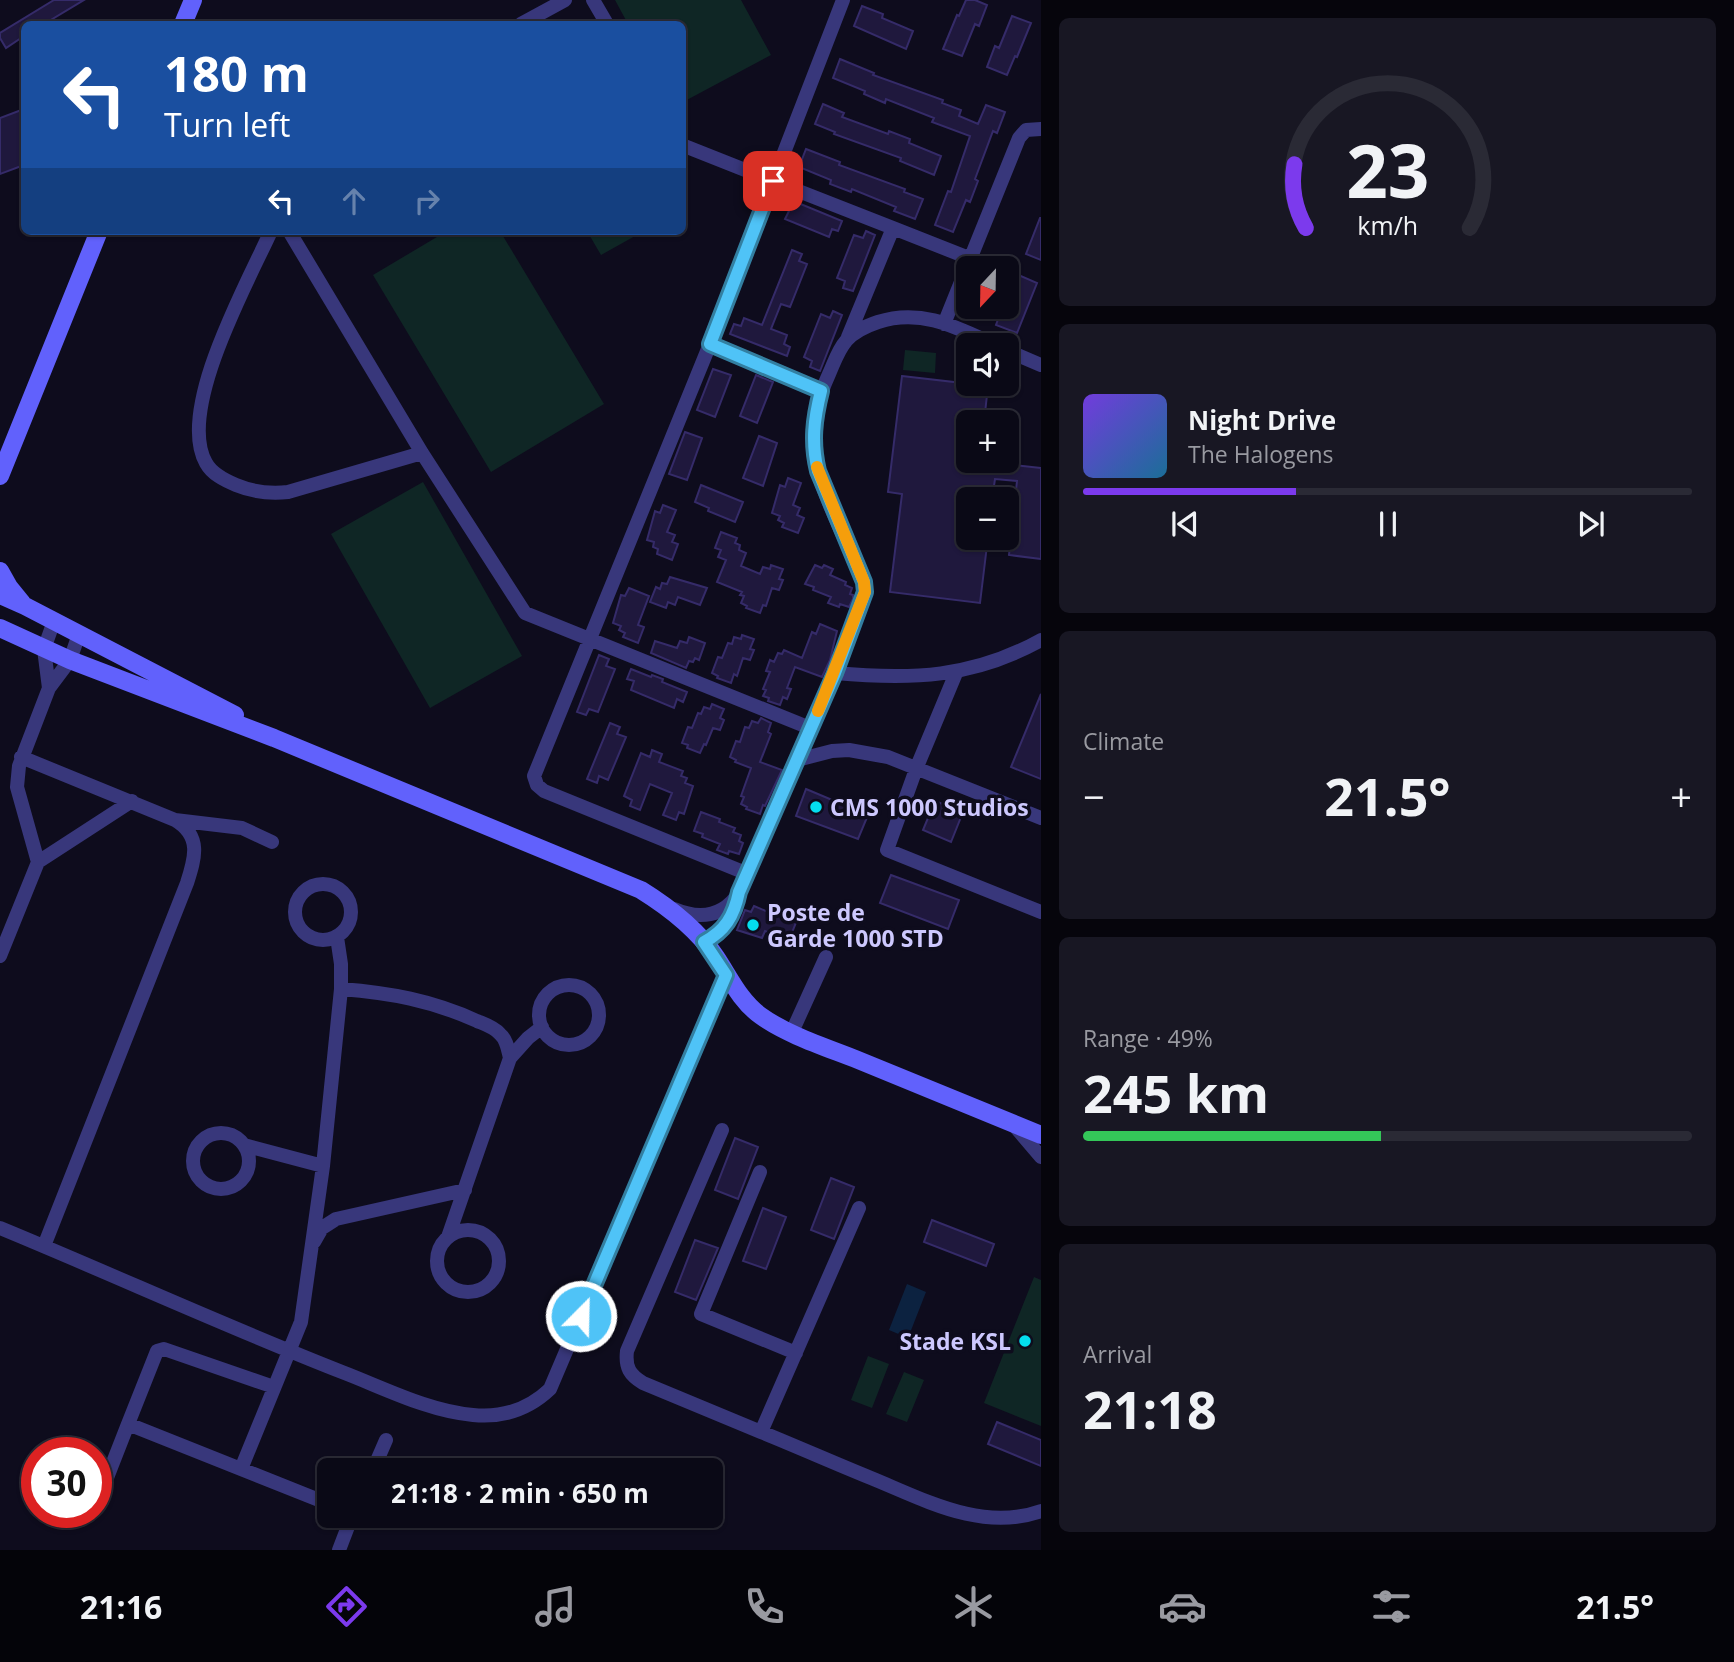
<!DOCTYPE html>
<html lang="en">
<head>
<meta charset="utf-8">
<style>
	:root { --surface:#0a0916; --page:#181723; --text:#f1f3f6; --muted:#999aa1; --line:#2a2a35; --accent:#7c3aed }
	body { margin:0; font-family:"Open Sans",sans-serif; background:var(--page); color:var(--text); height:100vh; display:flex; flex-direction:column; font-size:26px; white-space:nowrap }
	* { box-sizing:border-box; margin:0 }
	p { font-size:23px; color:var(--muted) }
	.icon { flex:none; width:38px; height:38px; fill:none; stroke:currentColor; stroke-width:2; stroke-linecap:round; stroke-linejoin:round }
	.map { position:relative; flex:1; overflow:hidden }
	.drawer { display:flex; flex-direction:column; gap:18px; padding:18px; background:#06050c; width:693px }
	.drawer>* { flex:none }
	.banner { position:absolute; left:21px; top:21px; width:665px; height:214px; border-radius:10px; box-shadow:0 2px 5px #0004,0 0 0 2px var(--line); background:#1a4fa0; color:#fff; overflow:hidden }
	.needle { width:46px; rotate:202deg }
	.tools { position:absolute; left:956px; top:256px; display:grid; gap:14px }
	.tools a { display:grid; place-items:center; width:63px; height:63px; border-radius:10px; background:var(--surface); box-shadow:0 2px 5px #0004,0 0 0 2px var(--line); font-size:35px }
	.speed { position:absolute; left:21px; top:1437px; display:flex; gap:14px; font-size:35px; font-weight:700; text-align:center }
	.speed>* { display:grid; place-content:center; width:91px; height:91px; border-radius:50%; background:var(--surface); box-shadow:0 2px 5px #0004,0 0 0 2px var(--line); line-height:1 }
	.speed .limit { border:10px solid #d22; background:#fff; color:#111 }
	.pin { position:absolute; display:grid; place-items:center; width:60px; height:60px; color:#fff; margin:-30px; border-radius:14px; box-shadow:0 4px 10px #0006 }
	.me { position:absolute; width:77px; margin:-38px; rotate:23deg; stroke-linejoin:round; filter:drop-shadow(0 0 5px #0008) }
	.turn { display:flex; align-items:center; gap:24px; height:147px; padding:0 28px; font-size:32px }
	.turn .icon { width:91px; height:91px; stroke-width:2.5 }
	.turn b { display:block; font-size:49px; line-height:60px }
	.lanes { display:flex; align-items:center; height:66px; padding:0 28px; background:#0003; justify-content:center; gap:35px; direction:ltr }
	.lanes .off { opacity:.35 }
	.big { font-size:52px; font-weight:700; line-height:1.1 }
	.drawer .widget { flex:1; display:flex; flex-direction:column; justify-content:center; gap:10px; min-width:0; padding:0 24px; border-radius:10px; background:var(--page) }
	.drawer .dial { align-items:center; gap:0 }
	.dial svg { height:182px; overflow:visible; fill:none; stroke:var(--line); stroke-width:7; stroke-linecap:round; text-anchor:middle }
	.dial text { fill:var(--text); stroke:none }
	.song { display:flex; align-items:center; gap:21px }
	.cover { width:84px; height:84px; border-radius:10px; background:linear-gradient(135deg,hsl(260 70% 55%),hsl(200 70% 35%)) }
	.played { height:7px; border-radius:4px; background:linear-gradient(90deg,var(--accent) 35%,var(--line) 35%) }
	.keys { display:flex; justify-content:space-around; direction:ltr }
	.heat { display:flex; justify-content:space-between; align-items:center; font-size:38px; direction:ltr }
	.charge { height:10px; border-radius:5px; background:linear-gradient(90deg,#34c759 49%,var(--line) 0) }
	.trip { position:absolute; left:317px; top:1458px; width:406px; height:70px; border-radius:10px; background:var(--surface); box-shadow:0 2px 5px #0004,0 0 0 2px var(--line); font-weight:700; line-height:70px; text-align:center }
	.tabs { display:flex; height:112px; justify-content:space-around; align-items:center; background:#040409; color:var(--muted) }
	.tabs .icon { width:49px; height:49px }
	.tabs .current { color:var(--accent) }
	.tabs b { font-size:32px; color:var(--text) }
	main { display:flex; flex:1; min-height:0 }
	.map>svg:first-child { display:block }
	.green { fill:#0f2625 }
	.water { fill:#0c2240 }
	.building { fill:#1f183d; stroke:#352b69; stroke-width:2 }
	.lines { fill:none; stroke-linecap:round; stroke-linejoin:round }
	.street { stroke:#38377b; stroke-width:14 }
	.secondary { stroke:#6161fc; stroke-width:18 }
	.route-casing { stroke:#337fa1; stroke-width:18 }
	.route { stroke:#4fc3f7; stroke-width:12 }
	.slow { stroke:#f59e0b; stroke-width:12 }
	.poi-dot { fill:#04ddee; stroke:#0e0c1d; stroke-width:2.5 }
	.labels { text-anchor:middle; dominant-baseline:central; stroke-width:7; stroke-linejoin:round; paint-order:stroke }
	.poi-label { font-size:23px; font-weight:bold; fill:#cdc8fe; stroke:#0e0c1d; text-anchor:start }
</style>
</head>
<body>
<main>
<div class="map">
<svg width="1041" height="1550" viewBox="0 0 1041 1550">
	<rect width="100%" height="100%" fill="#0e0c1d"/>
	<path class="green" d="M615,0H741L771,55L683,102L682,24H628Z
		M447,231H500L604,404L491,472L373,275Z
		M587,231H644L601,255Z
		M905,350L936,353L935,373L903,370Z
		M423,482L522,656L430,708L331,534Z
		M1034,1277L1041,1280V1426L984,1403Z
		M868,1356L889,1364L872,1408L851,1400Z
		M904,1372L924,1380L907,1422L886,1414Z"/>
	<path class="water" d="M907,1284L926,1292L908,1338L889,1330Z"/>
	<path class="building" d="M54,0H84L44,24H24V36L6,48L0,38V33Z
		M966,0H975L987,5L979,26L975,24L962,56L943,49L957,15L959,16Z
		M862,6L883,14L882,18L913,31L906,49L854,26Z
		M1012,16L1031,23L1017,57L1015,56L1007,75L987,67L995,46L999,48Z
		M840,59L874,73L873,75L943,100L942,103L961,110L959,116L978,124L986,105L1005,112L997,133L993,131L975,179L978,181L970,202L966,200L953,232L935,225L948,191L951,192L970,136L932,122L934,118L886,99L885,103L864,94L865,91L833,78Z
		M823,104L844,113L842,117L888,134L889,131L910,139L909,143L941,156L934,175L900,161L901,158L834,134L835,132L815,124Z
		M24,109V165L0,174V118Z
		M806,149L840,162L839,165L905,189L904,192L923,199L915,219L894,211L896,207L852,189L851,192L830,184L831,180L799,167Z
		M786,198L842,221L838,231L832,229L829,237L785,219L789,211L782,208Z
		M1040,218H1041V260L1026,254Z
		M866,231L875,235L853,291L843,288L845,281L837,278L854,235L863,238Z
		M792,250L802,254L799,261L807,264L790,307L781,304L771,329L787,335L784,344L790,347L787,356L730,334L734,324L741,326L744,318L762,325Z
		M1016,274L1037,283L1017,333L996,325L1003,306H1006V299Z
		M833,311L842,315L820,371L810,367L812,361L804,357L821,314L830,318Z
		M713,369L731,375L715,417L697,410Z
		M756,375L773,382L757,423L740,416Z
		M902,376L988,386L984,422H968V460L1041,468V559L1009,555L1017,481L995,479L992,499H968V537H988L980,603L890,592L902,494L888,492Z
		M685,432L702,438L687,480L669,474Z
		M759,436L777,443L763,486L743,478Z
		M788,478L801,483L793,505L800,508L797,515L804,518L798,533L782,527L784,523L778,520L780,516L772,513L780,485L785,487Z
		M701,485L743,502L735,522L708,511L709,508L695,502Z
		M663,505L676,510L667,532L675,535L672,542L678,544L672,560L657,554L658,549L653,547L654,542L647,540L655,511L660,513Z
		M721,532L737,538L735,543L740,545L739,550L746,553L741,566L760,574L763,567L770,569L771,565L783,569L779,579L783,580L779,590L772,588L766,606L763,605L760,613L746,608L747,606L741,603L744,596L740,595L742,592L717,582L726,560L718,557L721,550L715,548Z
		M815,565L822,568L824,565L833,569L830,575L846,582L845,585L852,588L850,594L853,595V599L849,607L840,604L839,607L828,603L831,597L813,590L814,587L805,584Z
		M670,577L707,588L700,605L678,597L675,605L668,602L666,608L650,602L656,587L660,589L662,583L667,584Z
		M629,588L649,596L638,625L644,627L638,643L623,637L625,633L619,630L621,626L613,623L621,595L625,596Z
		M820,624L837,631L830,660L822,677L795,667L787,688L791,689L787,699L783,697L780,705L768,701L769,698L763,696L766,690L763,689L770,672L766,671L770,660L774,662L778,653L782,654L784,650L802,658L812,632L816,634Z
		M742,635L754,639L750,649L754,650L750,660L743,658L737,676L734,674L731,683L717,678L718,676L712,673L718,657L722,658L728,643L732,644L734,637L741,639Z
		M689,637L705,643L699,660L695,658L693,662L689,661L686,668L651,653L655,641L677,648L680,641L687,643Z
		M599,655L609,659L606,666L615,669L598,712L589,709L586,715L577,712Z
		M631,669L651,677L652,675L663,679L662,682L687,692L683,702L677,699L674,708L631,690L634,681L627,679Z
		M1041,694V779L1011,767Z
		M712,704L724,709L720,718L724,720L720,730L713,728L706,745L704,744L700,753L687,748L688,745L682,743L688,727L692,728L698,713L701,714L704,707L710,709Z
		M761,718L771,723L768,732L771,734L760,762L782,770L765,806L763,805L760,814L746,809L747,807L741,804L744,797L741,796L751,768L735,762L736,760L730,757L736,741L740,742L745,727L749,728L752,721L758,723Z
		M610,723L620,727L617,734L626,737L608,780L599,776L597,783L587,779Z
		M652,750L662,754L659,762L683,771L681,776L687,778L685,783L693,786L684,814L679,812L676,820L663,815L672,793L650,784L640,810L630,806L632,800L624,796L641,753L650,757Z
		M806,789L868,815L858,839L796,816Z
		M935,801L963,812L951,842L923,830Z
		M701,812L720,819L719,822L735,828L733,832L741,835L739,841L743,843L739,854L729,851L728,854L717,850L720,844L702,837L703,834L694,831Z
		M891,875L959,900L948,929L880,903Z
		M754,906L775,915L776,912L797,920L789,940L765,931L762,938L737,930L745,910L751,912Z
		M735,1138L758,1147L738,1199L715,1190Z
		M831,1178L854,1187L834,1239L811,1230Z
		M763,1208L786,1217L766,1269L743,1261Z
		M932,1220L994,1244L986,1266L924,1242Z
		M695,1240L718,1248L696,1300L675,1292Z
		M997,1422L1041,1440V1466L988,1444Z"/>
	<g class="lines">
		<path class="street" d="M593,0L607,24
			M521,24L565,0
			M682,145L773,181L843,0
			M893,228L969,258
			M271,231C248,282 176,410 206,463C212,474 224,480 236,485C253,492 270,494 288,492L422,453
			M289,231L422,453L525,613L810,728
			M944,324L1019,138L1026,130L1041,129
			M710,344L773,181L893,228L848,337
			M1006,350L1041,365
			M835,673C911,680 973,678 1041,640
			M956,673L916,769L887,850L1041,912
			M49,688L44,649L54,621
			M21,757L175,820L242,828L272,842
			M797,760L832,751L849,750L888,757L1041,818
			M38,862L17,787L19,766L49,688L70,660L79,634
			M748,874L544,791L537,785L534,776L710,344L822,391
			M295 912a28 28 0 1 1 56 0a28 28 0 1 1-56 0Z
			M674,909C700,920 723,917 739,893L835,673L862,601L864,581C848,544 816,485 813,447C811,422 819,396 829,374C834,363 838,350 846,341C854,331 866,326 878,322C921,308 956,327 995,345
			M704,942C723,932 734,919 738,897
			M0,956L38,862L132,801
			M539 1015a30 30 0 1 1 60 0a30 30 0 1 1-60 0Z
			M341,989C390,993 431,1000 477,1021C484,1024 494,1027 500,1034C507,1040 508,1050 510,1058
			M792,1032L826,957
			M1012,1123L1041,1157
			M722,1130L627,1351C625,1368 630,1375 643,1383L761,1432
			M193 1161a28 28 0 1 1 56 0a28 28 0 1 1-56 0Z
			M244,1145L323,1166
			M760,1172L701,1314L796,1353
			M859,1208L761,1432C798,1447 834,1463 871,1478C925,1500 982,1532 1041,1511
			M0,1228C114,1275 227,1327 342,1372C384,1388 428,1411 473,1415C503,1418 529,1409 550,1389L726,975
			M437 1261a31 31 0 1 1 62 0a31 31 0 1 1-62 0Z
			M448,1237L510,1058L528,1038L542,1027
			M314,1242L322,1228L336,1219L465,1190
			M44,1246L187,883C195,858 202,836 175,820
			M128,1424L157,1351L164,1349L274,1387
			M241,1469L301,1322L323,1166L341,989V964L337,937
			M373,1470L386,1440
			M103,1488L128,1424L329,1504
			M339,1550L352,1516"/>
		<path class="secondary" d="M183,24L193,0
			M0,476L99,231
			M0,571L9,587L22,603
			M0,595L25,606L235,715
			M0,628L70,660L274,738L641,890C670,908 697,929 716,957C730,978 740,1001 761,1016C787,1035 828,1048 858,1060C919,1085 980,1110 1041,1135"/>
	</g>
	<g class="lines">
		<g class="route-casing">
			<path id="route" d="M581,1316L726,975L704,942C725,931 734,916 739,892L835,673L865,592L864,582L818,471C811,442 814,419 821,391L710,344L773,181"/>
		</g>
		<use href="#route" class="route"/>
		<path class="slow" d="M817,467L864,582L865,592L818,711"/>
	</g>
	<g class="poi-dot">
		<circle cx="816" cy="807" r="7"/>
		<circle cx="753" cy="925" r="7"/>
		<circle cx="1025" cy="1341" r="7"/>
	</g>
	<g class="labels">
		<g class="poi-label">
			<text x="830" y="807">CMS 1000 Studios</text>
			<text x="767" y="912">Poste de<tspan x="767" dy="26">Garde 1000 STD</tspan></text>
			<text x="1011" y="1341" text-anchor="end">Stade KSL</text>
		</g>
	</g>
</svg>
<div class="tools">
<a><svg class="needle" viewBox="-14 -14 28 28"><path d="M0-13l5 13h-10z" fill="#e53935"/><path d="M0 13l5-13h-10z" fill="#999aa1"/></svg></a>
<a><svg class="icon" aria-label="sound" viewBox="0 0 24 24"><path d="M4 9h4l5-4v14l-5-4H4zM17 9q2 3 0 6"/></svg></a>
<a>+</a>
<a>−</a>
</div>
<div class="speed"><div class="limit">30</div></div>
<div class="pin" style="left:773px;top:181px;background:#d93025"><svg class="icon" aria-label="arrive" viewBox="0 0 24 24"><path d="M6 21V4h12l-3 4 3 4H6"/></svg></div>
<svg class="me" style="left:581px;top:1316px" viewBox="-20 -20 40 40"><circle r="17" fill="#4fc3f7" stroke="#fff" stroke-width="3"/><path d="M0-11L8 9 0 5-8 9z" fill="#fff"/></svg>
<div class="trip">21:18 · 2 min · 650 m</div>
<div class="banner">
<div class="turn"><svg class="icon" aria-label="left" viewBox="0 0 24 24"><path d="M17 20v-9H6M10 6l-5 5 5 5"/></svg><div><b>180 m</b>Turn left</div></div>
<div class="lanes"><svg class="icon" aria-label="left" viewBox="0 0 24 24"><path d="M17 20v-9H6M10 6l-5 5 5 5"/></svg><svg class="icon off" aria-label="ahead" viewBox="0 0 24 24"><path d="M12 20V5M6 11l6-6 6 6"/></svg><svg class="icon off" aria-label="right" viewBox="0 0 24 24"><path d="M7 20v-9h11M14 6l5 5-5 5"/></svg></div>
</div>
</div>
<section class="drawer">
<div class="widget dial"><svg viewBox="0 0 100 80">
<path d="M14 69A42 42 0 1 1 86 69"/>
<path d="M14 69A42 42 0 0 1 9 41" stroke="#7c3aed"/>
<text x="50" y="56" font-size="32" font-weight="700">23</text>
<text x="50" y="72" font-size="11">km/h</text>
</svg></div>
<div class="widget">
<div class="song"><i class="cover"></i><div><b>Night Drive</b><p>The Halogens</p></div></div>
<div class="played"></div>
<div class="keys"><svg class="icon" aria-label="previous" viewBox="0 0 24 24"><path d="M18 5L8 12l10 7zM5 5v14"/></svg><svg class="icon" aria-label="pause" viewBox="0 0 24 24"><path d="M8 5v14M16 5v14"/></svg><svg class="icon" aria-label="next" viewBox="0 0 24 24"><path d="M6 5l10 7-10 7zM19 5v14"/></svg></div>
</div>
<div class="widget"><p>Climate</p>
<div class="heat"><a>−</a><b class="big">21.5°</b><a>+</a></div>
</div>
<div class="widget"><p>Range · 49%</p><b class="big">245 km</b><div class="charge"></div></div>
<div class="widget"><p>Arrival</p><b class="big">21:18</b></div>
</section>
</main>
<nav class="tabs">
<b>21:16</b>
<svg class="icon current" aria-label="directions" viewBox="0 0 24 24"><path d="M12 3l9 9-9 9-9-9zM9 14v-3h6M13 9l2 2-2 2"/></svg>
<svg class="icon" aria-label="music" viewBox="0 0 24 24"><path d="M9 18V5l10-2v13"/><circle cx="6" cy="18" r="3"/><circle cx="16" cy="16" r="3"/></svg>
<svg class="icon" aria-label="phone" viewBox="0 0 24 24"><path d="M5 4h4l2 5-3 2q2 4 5 5l2-3 5 2v4C11 20 4 13 5 4z"/></svg>
<svg class="icon" aria-label="climate" viewBox="0 0 24 24"><path d="M12 3v18M4 7l16 10M4 17L20 7"/></svg>
<svg class="icon" aria-label="car" viewBox="0 0 24 24"><path d="M5 17H2v-5l4-1 3-4h7l3 4 3 1v5h-3M9 17h6M6 11h13"/><circle cx="7" cy="17" r="2"/><circle cx="17" cy="17" r="2"/></svg>
<svg class="icon" aria-label="filters" viewBox="0 0 24 24"><path d="M4 7h16M4 17h16"/><circle cx="9" cy="7" r="2"/><circle cx="15" cy="17" r="2"/></svg>
<b>21.5°</b>
</nav>
</body>
</html>
